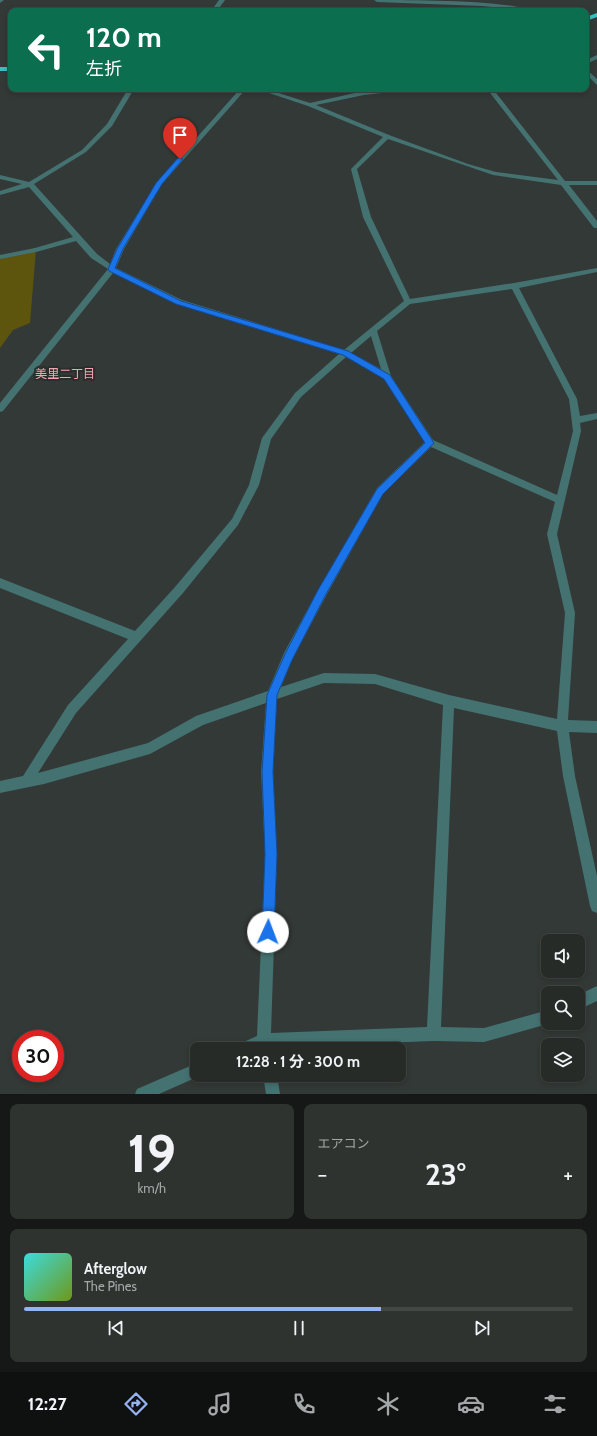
<!DOCTYPE html>
<html lang="ja">
<head>
<meta charset="utf-8">
<style>
	:root { --surface:#262b28; --page:#2e3330; --text:#f1f3f6; --muted:#a4a7a8; --line:#424745; --accent:#95b2f1 }
	body { margin:0; font-family:Cabin,"Noto Sans JP",sans-serif; background:var(--page); color:var(--text); height:100vh; display:flex; flex-direction:column; font-size:15px; white-space:nowrap }
	* { box-sizing:border-box; margin:0 }
	p { font-size:13px; color:var(--muted) }
	.icon { flex:none; width:22px; height:22px; fill:none; stroke:currentColor; stroke-width:2; stroke-linecap:round; stroke-linejoin:round }
	.map { position:relative; height:1094px; overflow:hidden }
	.details { display:flex; flex-direction:column; gap:10px; padding:10px; background:#151816; flex:1 }
	.details>* { flex:none }
	.banner { position:absolute; left:8px; top:8px; width:581px; height:84px; border-radius:8px; box-shadow:0 2px 6px #0003,0 0 0 1px var(--line); background:#0b6e4f; color:#fff; overflow:hidden }
	.buttons { position:absolute; left:541px; top:934px; display:grid; gap:8px }
	.buttons a { display:grid; place-items:center; width:44px; height:44px; border-radius:8px; background:var(--surface); box-shadow:0 2px 6px #0003,0 0 0 1px var(--line); font-size:20px }
	.speed { position:absolute; left:12px; top:1030px; display:flex; gap:8px; font-size:20px; font-weight:700; text-align:center }
	.speed>* { display:grid; place-content:center; width:52px; height:52px; border-radius:50%; background:var(--surface); box-shadow:0 2px 6px #0003,0 0 0 1px var(--line); line-height:1 }
	.speed .limit { border:6px solid #d22; background:#fff; color:#111 }
	.pin { position:absolute; display:grid; place-items:center; width:34px; height:34px; color:#fff; margin:-41px -17px; border-radius:50% 50% 50% 0; rotate:-45deg; box-shadow:0 0 4px #0007 }
	.pin .icon { rotate:45deg }
	.me { position:absolute; width:44px; margin:-22px; rotate:2deg; stroke-linejoin:round; filter:drop-shadow(0 0 3px #0008) }
	.turn { display:flex; align-items:center; gap:14px; height:84px; padding:0 12px; font-size:18px }
	.turn .icon { width:52px; height:52px; stroke-width:2.5 }
	.turn b { display:block; font-size:28px; line-height:34px }
	.big { font-size:30px; font-weight:700; line-height:1.1 }
	.details .tile { flex:1; display:flex; flex-direction:column; justify-content:center; gap:6px; min-width:0; padding:0 14px; border-radius:8px; background:var(--page) }
	.details .dial { align-items:center; gap:0 }
	.dial b { font-size:52px; line-height:1 }
	.song { display:flex; align-items:center; gap:12px }
	.cover { width:48px; height:48px; border-radius:6px; background:linear-gradient(135deg,hsl(180 70% 55%),hsl(80 70% 35%)) }
	.played { height:4px; border-radius:2px; background:linear-gradient(90deg,var(--accent) 65%,var(--line) 65%) }
	.keys { display:flex; justify-content:space-around; direction:ltr }
	.heat { display:flex; justify-content:space-between; align-items:center; font-size:22px; direction:ltr }
	.details .tiles { flex:1; display:grid; gap:10px; grid-template-columns:1fr 1fr }
	.tile:last-child { grid-column:span 2 }
	.trip { position:absolute; left:190px; top:1042px; width:216px; height:40px; border-radius:8px; background:var(--surface); box-shadow:0 2px 6px #0003,0 0 0 1px var(--line); font-weight:700; line-height:40px; text-align:center }
	.menu { display:flex; height:64px; justify-content:space-around; align-items:center; background:#0f1110; color:var(--muted) }
	.menu .icon { width:28px; height:28px }
	.menu .selected { color:var(--accent) }
	.menu b { font-size:18px; color:var(--text) }
	.map>svg:first-child { display:block }
	.green { fill:#5d540e }
	.lines { fill:none; stroke-linecap:round; stroke-linejoin:round }
	.minor { fill:#447271; fill-rule:evenodd }
	.highway { fill:#39c1c0; fill-rule:evenodd }
	.route { fill:#1a73e8; stroke:#114b97 }
	.labels { text-anchor:middle; dominant-baseline:central; stroke-width:4; stroke-linejoin:round; paint-order:stroke }
	.neighbourhood-label { font-size:12px; fill:#f8a5b3; stroke:#292f2c }
</style>
</head>
<body>
<div class="map">
<svg width="597" height="1094" viewBox="0 0 597 1094">
	<rect width="100%" height="100%" fill="#333936"/>
	<path class="green" d="M36,250L30,323L13,330L0,348V257Z"/>
	<g class="lines">
		<path class="minor" d="M0,0H4L0,3Z
			M219,0H225L217,11H211Z
			M374,0C405,0 510,0 532,11L482,6L377,2Z
			M597,55V59L586,64V60Z
			M586,69L597,79V85L586,74Z
			M128,89H134L112,126L86,152L34,184L97,254L110,264L116,249L157,182L240,89H246L162,184L124,249L116,268L182,300L344,350L404,301L363,217L351,169L383,137L308,106L257,89H266L310,103L364,91L403,89L400,91L364,95L316,105L389,135L468,164L496,172L558,180L487,89H493L565,181H597V185H569L597,221V228H594L561,185L493,175L388,139L357,169L371,217L410,299L514,283L597,268V272L519,288L577,399L580,416L597,413V419L580,423L581,431L557,534L575,613L568,720L597,721V733L569,732L575,776L597,876V913L592,911L590,906L563,776L557,731L454,708L441,1027L484,1028L548,1010V1023H551L484,1042L434,1041L273,1047V1049H237L239,1044L257,1036L265,854L261,772L266,703L203,725L150,754L44,784L0,793V781L23,776L68,705L128,639L0,588V578L135,631L175,587L232,519L249,485L262,438L295,393L339,354L176,304L113,273L3,411L0,412V403L108,269L91,258L76,241L36,252L0,259V255L35,248L73,237L29,187L0,195V191L22,184L0,179V175L29,182L82,150L107,124ZM512,289L569,399L573,431L557,495L433,440L391,376L377,331L410,304ZM371,336L381,369L351,353ZM346,357L384,379L425,442L377,488L318,590L284,653L268,691L196,716L148,743L38,773L76,713L183,593L238,525L259,485L271,439L301,397ZM431,447L555,502L547,534L565,613L557,719L449,695L375,674L324,673L281,687L292,660L326,596L383,494ZM324,683L375,684L443,705L427,1027L271,1033L277,854L273,772L277,699Z
			M597,986V1001L578,1010V995Z
			M197,1063V1075H202L159,1094H135L137,1089Z
			M263,1075H277L280,1094H266Z"/>
		<path class="highway" d="M597,13V17L586,21V17Z
			M0,67H11V71H0Z"/>
	</g>
	<path class="route" d="M178,158L183,159L162,184L123,249L115,268L181,301L348,351L390,375L434,443L383,494L325,596L292,660L277,695L273,772L277,854L274,932L273,936L268,938L264,936L262,932L265,854L262,772L267,695L285,654L318,590L377,489L425,443L384,379L343,355L176,304L109,271L108,269L117,249L156,183Z"/>
	<g class="labels">
		<g class="neighbourhood-label">
			<text x="65" y="373">美里二丁目</text>
		</g>
	</g>
</svg>
<div class="buttons">
<a><svg class="icon" aria-label="sound" viewBox="0 0 24 24"><path d="M4 9h4l5-4v14l-5-4H4zM17 9q2 3 0 6"/></svg></a>
<a><svg class="icon" aria-label="search" viewBox="0 0 24 24"><circle cx="10" cy="10" r="6"/><path d="M15 15l6 6"/></svg></a>
<a><svg class="icon" aria-label="layers" viewBox="0 0 24 24"><path d="M12 4l9 5-9 5-9-5zM3 14l9 5 9-5"/></svg></a>
</div>
<div class="speed"><div class="limit">30</div></div>
<div class="pin" style="left:180px;top:159px;background:#d93025"><svg class="icon" aria-label="arrive" viewBox="0 0 24 24"><path d="M6 21V4h12l-3 4 3 4H6"/></svg></div>
<svg class="me" style="left:268px;top:932px" viewBox="-20 -20 40 40"><circle r="19" fill="#fff"/><path d="M0-13L10 11 0 6-10 11z" fill="#1a73e8"/></svg>
<div class="trip">12:28 · 1 分 · 300 m</div>
<div class="banner">
<div class="turn"><svg class="icon" aria-label="left" viewBox="0 0 24 24"><path d="M17 20v-9H6M10 6l-5 5 5 5"/></svg><div><b>120 m</b>左折</div></div>
</div>
</div>
<section class="details">
<div class="tiles">
<div class="tile dial"><b>19</b><p>km/h</p></div>
<div class="tile"><p>エアコン</p>
<div class="heat"><a>−</a><b class="big">23°</b><a>+</a></div>
</div>
<div class="tile">
<div class="song"><i class="cover"></i><div><b>Afterglow</b><p>The Pines</p></div></div>
<div class="played"></div>
<div class="keys"><svg class="icon" aria-label="previous" viewBox="0 0 24 24"><path d="M18 5L8 12l10 7zM5 5v14"/></svg><svg class="icon" aria-label="pause" viewBox="0 0 24 24"><path d="M8 5v14M16 5v14"/></svg><svg class="icon" aria-label="next" viewBox="0 0 24 24"><path d="M6 5l10 7-10 7zM19 5v14"/></svg></div>
</div>
</div>
</section>
<nav class="menu">
<b>12:27</b>
<svg class="icon selected" aria-label="directions" viewBox="0 0 24 24"><path d="M12 3l9 9-9 9-9-9zM9 14v-3h6M13 9l2 2-2 2"/></svg>
<svg class="icon" aria-label="music" viewBox="0 0 24 24"><path d="M9 18V5l10-2v13"/><circle cx="6" cy="18" r="3"/><circle cx="16" cy="16" r="3"/></svg>
<svg class="icon" aria-label="phone" viewBox="0 0 24 24"><path d="M5 4h4l2 5-3 2q2 4 5 5l2-3 5 2v4C11 20 4 13 5 4z"/></svg>
<svg class="icon" aria-label="climate" viewBox="0 0 24 24"><path d="M12 3v18M4 7l16 10M4 17L20 7"/></svg>
<svg class="icon" aria-label="car" viewBox="0 0 24 24"><path d="M5 17H2v-5l4-1 3-4h7l3 4 3 1v5h-3M9 17h6M6 11h13"/><circle cx="7" cy="17" r="2"/><circle cx="17" cy="17" r="2"/></svg>
<svg class="icon" aria-label="filters" viewBox="0 0 24 24"><path d="M4 7h16M4 17h16"/><circle cx="9" cy="7" r="2"/><circle cx="15" cy="17" r="2"/></svg>
</nav>
</body>
</html>
